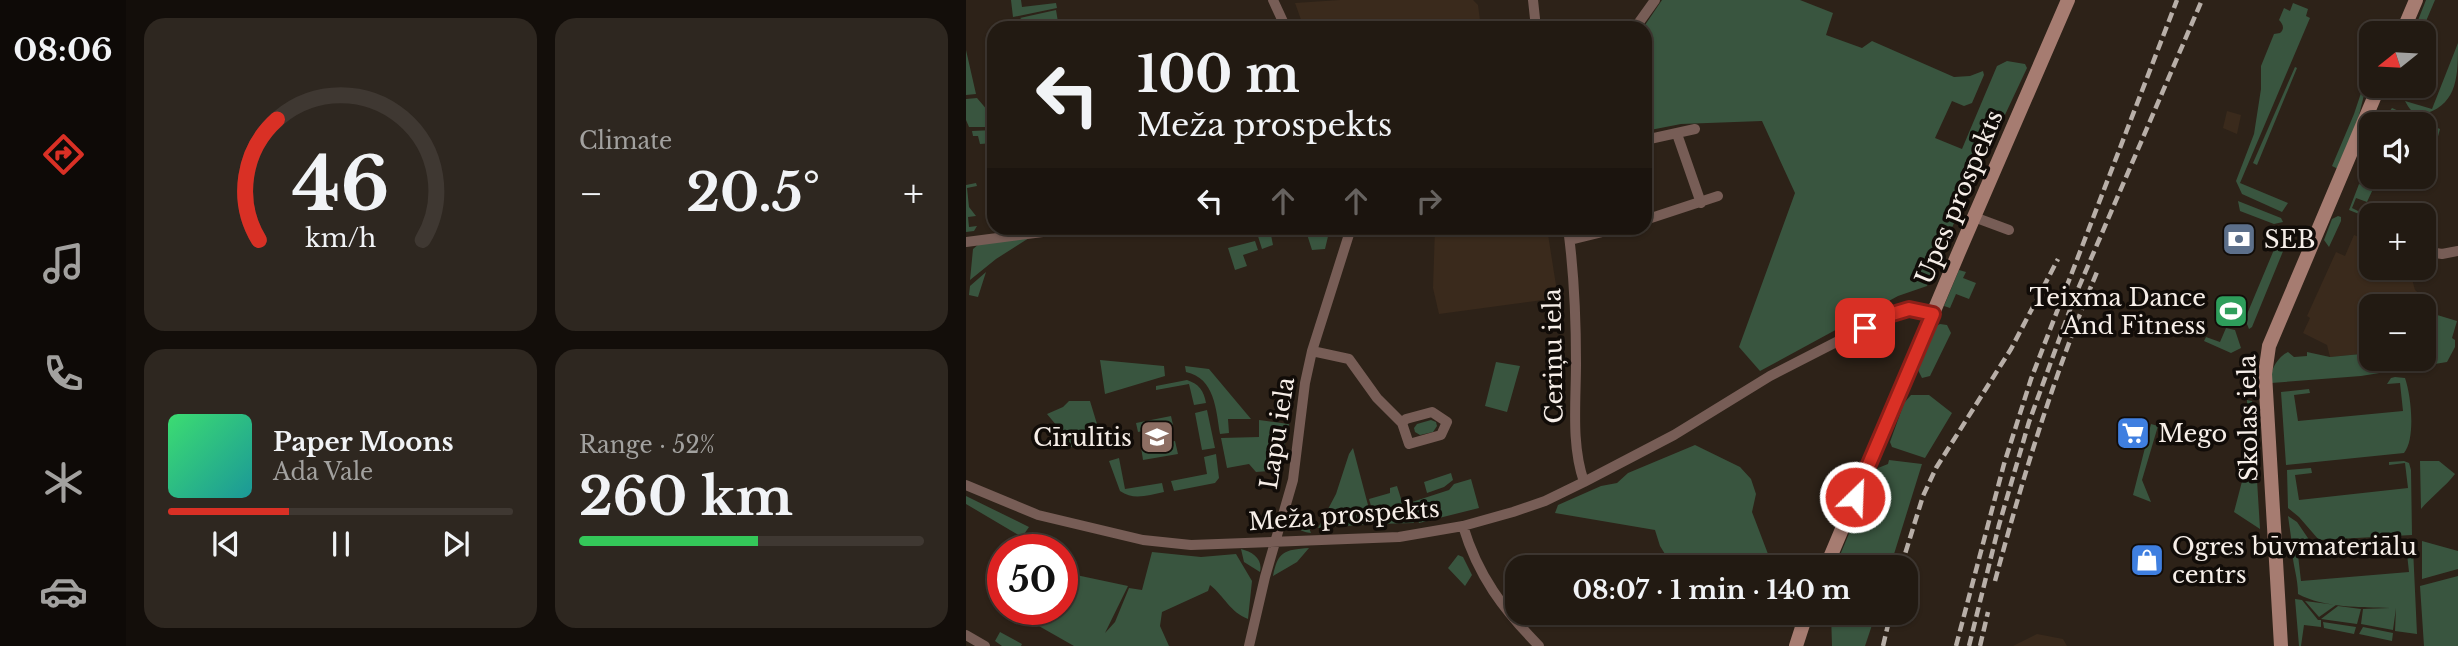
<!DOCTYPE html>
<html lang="en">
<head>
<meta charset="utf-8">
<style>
	:root { --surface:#221a12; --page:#2e2720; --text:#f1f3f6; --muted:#a2a19f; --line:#3f3832; --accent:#d93025 }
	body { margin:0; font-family:"Libre Baskerville",serif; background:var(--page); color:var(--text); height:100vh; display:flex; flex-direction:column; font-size:26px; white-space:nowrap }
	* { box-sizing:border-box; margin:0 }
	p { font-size:23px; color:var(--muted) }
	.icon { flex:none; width:38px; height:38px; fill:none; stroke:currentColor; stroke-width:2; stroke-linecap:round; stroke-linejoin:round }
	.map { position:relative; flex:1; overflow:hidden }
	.sheet { display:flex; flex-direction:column; gap:18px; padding:18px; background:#130e0a; width:840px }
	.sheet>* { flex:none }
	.hud { position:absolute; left:21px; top:21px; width:665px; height:214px; border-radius:21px; box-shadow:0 2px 5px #0004,0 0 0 2px var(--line); background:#221a12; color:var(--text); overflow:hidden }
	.needle { width:46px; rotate:252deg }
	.tools { position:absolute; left:1393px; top:21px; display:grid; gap:14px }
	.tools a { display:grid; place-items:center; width:77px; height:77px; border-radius:14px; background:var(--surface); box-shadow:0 2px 5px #0004,0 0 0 2px var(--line); font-size:35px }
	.speed { position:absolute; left:21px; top:534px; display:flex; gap:14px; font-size:35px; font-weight:700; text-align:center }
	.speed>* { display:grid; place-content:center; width:91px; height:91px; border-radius:50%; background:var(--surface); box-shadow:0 2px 5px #0004,0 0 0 2px var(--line); line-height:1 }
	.speed .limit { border:10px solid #d22; background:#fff; color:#111 }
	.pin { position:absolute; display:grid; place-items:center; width:60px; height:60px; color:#fff; margin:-30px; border-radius:14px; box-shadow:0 4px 10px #0006 }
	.me { position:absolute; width:77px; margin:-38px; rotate:24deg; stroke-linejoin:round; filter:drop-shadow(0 0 5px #0008) }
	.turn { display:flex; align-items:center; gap:24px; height:147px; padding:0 35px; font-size:32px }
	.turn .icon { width:91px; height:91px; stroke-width:2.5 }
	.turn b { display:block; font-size:49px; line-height:60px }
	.lanes { display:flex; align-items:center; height:66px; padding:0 35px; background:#0003; justify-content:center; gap:35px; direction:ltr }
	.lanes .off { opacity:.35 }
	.big { font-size:52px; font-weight:800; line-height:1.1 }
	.sheet .card { flex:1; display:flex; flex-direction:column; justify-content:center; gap:10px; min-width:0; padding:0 24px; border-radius:21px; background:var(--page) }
	.sheet .dial { align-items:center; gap:0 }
	.dial svg { height:182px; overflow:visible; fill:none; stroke:var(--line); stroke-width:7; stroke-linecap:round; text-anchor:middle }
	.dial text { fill:var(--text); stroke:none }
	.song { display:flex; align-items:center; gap:21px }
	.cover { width:84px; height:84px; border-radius:10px; background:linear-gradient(135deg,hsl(140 70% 55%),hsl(180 70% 35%)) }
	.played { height:7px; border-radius:4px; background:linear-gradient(90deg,var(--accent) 35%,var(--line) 35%) }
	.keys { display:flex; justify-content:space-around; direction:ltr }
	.heat { display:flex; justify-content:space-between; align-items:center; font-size:38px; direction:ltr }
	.charge { height:10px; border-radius:5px; background:linear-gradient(90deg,#34c759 52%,var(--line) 0) }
	.sheet .tiles { flex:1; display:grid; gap:18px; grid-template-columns:repeat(2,1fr) }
	.trip { position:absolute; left:539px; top:555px; width:413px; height:70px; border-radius:21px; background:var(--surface); box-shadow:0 2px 5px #0004,0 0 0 2px var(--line); font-weight:800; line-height:70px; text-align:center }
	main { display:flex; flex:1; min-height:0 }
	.tabs { display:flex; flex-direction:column; width:126px; justify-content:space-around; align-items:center; background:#0e0a07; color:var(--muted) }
	.tabs .icon { width:49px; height:49px }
	.tabs .current { color:var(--accent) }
	.tabs b { font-size:32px; color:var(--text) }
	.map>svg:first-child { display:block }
	.built { fill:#3a2a1c }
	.green { fill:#39553f }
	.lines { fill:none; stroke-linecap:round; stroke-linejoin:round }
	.street { stroke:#775d56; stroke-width:10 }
	.secondary { stroke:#a67c71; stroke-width:14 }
	.rail { stroke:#b8afa8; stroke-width:4.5; stroke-dasharray:10 5; stroke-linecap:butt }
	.route-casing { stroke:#8d1f18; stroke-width:18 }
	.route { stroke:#d93025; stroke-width:12 }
	.labels { text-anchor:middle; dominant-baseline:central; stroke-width:7; stroke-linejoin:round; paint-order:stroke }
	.street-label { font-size:24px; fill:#f6eee8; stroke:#110c08 }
	.poi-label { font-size:24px; fill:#f6eee8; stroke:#110c08; text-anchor:start }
</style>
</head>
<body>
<main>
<nav class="tabs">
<b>08:06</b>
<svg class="icon current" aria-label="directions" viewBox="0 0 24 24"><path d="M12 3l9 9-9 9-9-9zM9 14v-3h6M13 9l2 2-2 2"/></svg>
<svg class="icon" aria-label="music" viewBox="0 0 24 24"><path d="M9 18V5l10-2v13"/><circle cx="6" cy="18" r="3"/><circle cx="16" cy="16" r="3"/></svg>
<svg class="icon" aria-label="phone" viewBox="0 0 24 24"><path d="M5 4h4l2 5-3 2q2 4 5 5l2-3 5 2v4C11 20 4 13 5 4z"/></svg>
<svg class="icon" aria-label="climate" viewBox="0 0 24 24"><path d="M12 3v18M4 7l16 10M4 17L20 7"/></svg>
<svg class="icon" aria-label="car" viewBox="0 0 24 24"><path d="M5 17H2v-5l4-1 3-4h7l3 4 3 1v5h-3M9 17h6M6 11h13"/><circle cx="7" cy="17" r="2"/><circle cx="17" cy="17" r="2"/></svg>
</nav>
<section class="sheet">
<div class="tiles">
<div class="card dial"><svg viewBox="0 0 100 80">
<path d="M14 69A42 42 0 1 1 86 69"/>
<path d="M14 69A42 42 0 0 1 22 16" stroke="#d93025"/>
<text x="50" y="56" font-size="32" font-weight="700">46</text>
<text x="50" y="72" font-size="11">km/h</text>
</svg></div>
<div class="card"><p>Climate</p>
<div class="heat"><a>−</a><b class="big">20.5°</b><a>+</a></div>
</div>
<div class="card">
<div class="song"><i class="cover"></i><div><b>Paper Moons</b><p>Ada Vale</p></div></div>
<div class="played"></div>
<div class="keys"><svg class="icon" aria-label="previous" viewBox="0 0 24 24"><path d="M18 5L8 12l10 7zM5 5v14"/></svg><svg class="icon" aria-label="pause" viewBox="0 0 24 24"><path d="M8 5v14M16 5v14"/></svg><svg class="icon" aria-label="next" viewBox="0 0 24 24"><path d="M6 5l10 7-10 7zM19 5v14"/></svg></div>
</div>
<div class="card"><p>Range · 52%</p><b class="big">260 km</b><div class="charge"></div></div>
</div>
</section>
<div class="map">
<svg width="1492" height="646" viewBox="0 0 1492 646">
	<rect width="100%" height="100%" fill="#2d2218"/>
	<path class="built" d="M374,0H507L512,5L515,28H338L329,3Z
		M1261,111L1275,115L1271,134L1257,128Z
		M469,228H581L592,298L473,314L467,288Z
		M1388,235L1405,242V268H1443L1449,290L1457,297L1454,306H1405V353L1364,357L1361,345L1337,333L1344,318L1341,316L1370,252L1379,256Z
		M1071,634L1097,639L1101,646H1047Z"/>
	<path class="green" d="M45,0H55L56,7L90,3L91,8L47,17Z
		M696,0H834L867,13L860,35L896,48L906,41L988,77L1004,76L1017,71L1018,75L1006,103L998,106L986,101L969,138L996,149L1031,66L1041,61L1059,64L1061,68L967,268L961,286L932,296L794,371L773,347L829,193L796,121L715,124L679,131V28H677Z
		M1460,0H1469L1455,33H1447Z
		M1327,3L1342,9L1340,16L1344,18L1274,183L1322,203L1316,212L1276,194L1270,181L1288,134L1295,89V66L1308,34L1314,33C1319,29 1317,24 1313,20L1318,8L1324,11Z
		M90,10L93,28H69L54,18Z
		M1492,43C1492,74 1492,103 1461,113C1449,116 1445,112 1439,101L1466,109Z
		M0,50L10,94L0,95Z
		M1329,67L1331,68L1291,165L1287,163Z
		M1397,87H1400L1391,123L1372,169L1366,166L1388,114Z
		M11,98L28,118V127H3L0,120V99Z
		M1426,108L1474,129L1470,144L1471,159L1463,181L1454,177H1458V124H1414Z
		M28,130V143L14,144L12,136H7L6,131Z
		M10,183L11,186L1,188L3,207L10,216L2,217L3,227L11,226L8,231L0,232V185Z
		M1393,184L1407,189L1401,202L1390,198L1386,208L1394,212L1393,214L1383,210Z
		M1272,201L1315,218L1317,222L1308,224L1274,211Z
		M1372,216L1375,217V221L1363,247L1358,240L1366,219Z
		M299,228H319L320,231L305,235L307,245L296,249L290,230Z
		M339,228H364L359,249L346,250Z
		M63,238L30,259L4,280L7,249L13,244Z
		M1312,240L1320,244L1286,327L1283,329L1279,319Z
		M289,241L292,250L277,255L281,266L269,270L262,248Z
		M993,270L1000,272L997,278L1010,283L1003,299L990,294L984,308L978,306Z
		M20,272L12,297L3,295L4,286Z
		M1458,311L1491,321L1486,338L1489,340V347L1481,362L1395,376L1305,383C1303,372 1311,357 1322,352L1328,357L1341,356V352L1364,357L1405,353V359H1458Z
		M974,324L981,325L985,333L964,376L956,378L952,370L970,326Z
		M1260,328L1269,330L1275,348L1265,353L1238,341L1240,337L1254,342Z
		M134,360L198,366L199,376L139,394Z
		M530,362L554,366L541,412L519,406Z
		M219,366L243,369L285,419H262L263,433L254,434C250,410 249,378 220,372Z
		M1429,377L1439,378C1445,395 1450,438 1438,453L1320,465L1315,392L1343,389L1344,393L1328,395L1332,421L1437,411L1434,383L1421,384L1425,378Z
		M221,380C233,384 238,391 240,403L228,405L223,384L190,390V386Z
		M945,395H963L986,413L959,458L926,447L924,442L938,403Z
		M1281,400L1286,401L1289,414L1288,440H1285L1282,430Z
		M103,401H124L131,424L117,444L93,450L91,426L81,414L97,407Z
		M241,410L249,448L236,450L229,413Z
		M205,416L207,425L172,432L170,423Z
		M293,420L323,424L314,470L290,472L283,464L261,468L255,438L293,437Z
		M465,420L470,422L471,426L467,432L454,435L449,432L448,428L451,424Z
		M1185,424L1192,426L1176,480L1185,502L1167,495Z
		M209,441L212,454L177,460L175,447Z
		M729,445L774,467L785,479L790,494L786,512L802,554L797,567H707L694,546L689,530L589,513L592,505L635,486L651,483L662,473Z
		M1285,447H1289L1294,529L1268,512Z
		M387,448L407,524L352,528L370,494L383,454Z
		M250,454L253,478L249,483L208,491L205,481L241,474L238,457Z
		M153,458L159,489L196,483L198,492C182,495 168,501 154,491L143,461Z
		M923,460L956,464L924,567H869L908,474L912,468L922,464Z
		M1438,461L1443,463L1445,470L1446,535L1353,540L1333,517L1322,508L1321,470L1345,468L1346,473L1329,475L1333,500L1442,488L1439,463L1423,465V462Z
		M1454,461H1473L1489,474C1479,487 1466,496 1455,509Z
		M485,473L487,480L478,487L461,493L458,482Z
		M505,479L513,508L453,523L446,502L483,490L488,484Z
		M431,486L437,505L442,504L448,523L410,524L403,499L424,493V488Z
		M0,496L63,527L56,537L0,504Z
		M324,509L338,516L345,533C331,532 324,523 324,509Z
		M1322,516L1331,522L1346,544H1326Z
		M1456,541L1492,551V569L1456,579Z
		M1442,543L1447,548L1451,634L1429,631L1430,608L1427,630L1395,624L1397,609L1424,608C1396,607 1358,608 1332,594C1332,578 1327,566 1326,550L1348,548V553L1332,555L1335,581L1443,572L1440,545L1425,546V544Z
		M343,548L331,562L307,576C312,551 318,550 343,548Z
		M275,549C287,552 297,559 294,572L278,562Z
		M186,552L235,557L270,554L286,581L282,619C264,612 259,597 244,585L242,591L196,612L194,626L203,646H108L43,609H96V572L162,586L139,633L149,622L163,588L176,590Z
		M492,555L497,557L506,575L499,586L482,568Z
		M1492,576V646H1458L1454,586Z
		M1329,599L1336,600L1352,620H1355V627L1338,625L1335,646H1333Z
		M1339,601L1370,605L1353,617Z
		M1372,606L1395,609L1391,624L1355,619Z
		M865,613H910L899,646H866Z
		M1357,622L1390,627L1388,634L1358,628Z
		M1397,627L1427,633L1426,641L1393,634Z
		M34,632L56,644L55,646H36L29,641Z"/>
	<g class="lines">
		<path class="street" d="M307,0L320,28
			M567,0L570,28
			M669,28L689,0
			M711,134L735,203
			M679,140L729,129
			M1008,217L1043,230
			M679,220L752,196
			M602,228C608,272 610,318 610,363C610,403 605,444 618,482
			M604,240L653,228
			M0,242L108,228
			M1458,251L1476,254L1492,251
			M346,351L383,359L411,398L436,423L440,419L466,412L481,422L475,435L443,444L436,423
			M0,485L72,515L177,540L225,545L433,537L497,526L547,512L579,501L618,482L708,435L804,376L923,315L943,309L967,314
			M497,526C512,576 537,609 573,646
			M0,635L19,646
			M283,646L299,577L327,480L339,383L346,351L385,228"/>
		<path class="secondary" d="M1436,33L1450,0
			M860,567L992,254L1102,0
			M830,646L841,612
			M1315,646L1299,374L1303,346L1413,86"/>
		<path class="rail" d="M935,567L957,496L970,468L1045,349L1092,259
			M1029,581C1057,476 1089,372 1131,272
			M917,646L925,612
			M990,646L1038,464L1065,379L1211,0
			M1003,646L1033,525L1063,422L1109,296L1236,0
			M1014,646L1022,612"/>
	</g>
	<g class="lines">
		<g class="route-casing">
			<path id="route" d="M889,497L967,314L943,309L923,315L899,328"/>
		</g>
		<use href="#route" class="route"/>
	</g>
	<defs>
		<g id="bank-square" transform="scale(1.75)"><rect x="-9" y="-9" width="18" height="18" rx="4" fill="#5c6f8a" stroke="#110c08"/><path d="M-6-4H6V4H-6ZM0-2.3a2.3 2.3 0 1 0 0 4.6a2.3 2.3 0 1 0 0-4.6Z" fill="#fff"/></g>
		<g id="stadium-square" transform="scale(1.75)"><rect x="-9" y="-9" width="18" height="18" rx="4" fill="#2e9e5b" stroke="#110c08"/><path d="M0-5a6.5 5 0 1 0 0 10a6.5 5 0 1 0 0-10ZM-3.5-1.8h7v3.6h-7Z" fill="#fff"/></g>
		<g id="supermarket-square" transform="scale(1.75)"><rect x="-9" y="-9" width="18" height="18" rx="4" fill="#3f7fe0" stroke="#110c08"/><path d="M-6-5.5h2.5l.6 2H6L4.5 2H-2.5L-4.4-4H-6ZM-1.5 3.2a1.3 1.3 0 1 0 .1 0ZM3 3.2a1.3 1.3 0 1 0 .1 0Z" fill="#fff"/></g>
		<g id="school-square" transform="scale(1.75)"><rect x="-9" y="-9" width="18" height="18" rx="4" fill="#8d6e63" stroke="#110c08"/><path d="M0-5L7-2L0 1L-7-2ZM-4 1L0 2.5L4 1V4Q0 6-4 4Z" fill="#fff"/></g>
		<g id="shop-square" transform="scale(1.75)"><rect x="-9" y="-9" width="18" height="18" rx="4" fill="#3f7fe0" stroke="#110c08"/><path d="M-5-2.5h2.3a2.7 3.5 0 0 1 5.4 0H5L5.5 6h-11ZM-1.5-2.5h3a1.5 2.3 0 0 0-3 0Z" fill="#fff"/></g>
	</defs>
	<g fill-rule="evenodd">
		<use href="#bank-square" x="1273" y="239"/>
		<use href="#stadium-square" x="1265" y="311"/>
		<use href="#supermarket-square" x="1167" y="433"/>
		<use href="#school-square" x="191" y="437"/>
		<use href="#shop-square" x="1181" y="560"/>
	</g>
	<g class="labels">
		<g class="street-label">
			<text transform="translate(993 197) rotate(-67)">Upes prospekts</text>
			<text transform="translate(587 356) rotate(-91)">Ceriņu iela</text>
			<text transform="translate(1282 418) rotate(-91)">Skolas iela</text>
			<text transform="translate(311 433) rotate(-81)">Lapu iela</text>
			<text transform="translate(378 515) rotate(-4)">Meža prospekts</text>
		</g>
		<g class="poi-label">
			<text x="1298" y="239">SEB</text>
			<text x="1240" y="297" text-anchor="end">Teixma Dance<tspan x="1240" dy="28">And Fitness</tspan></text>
			<text x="1192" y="433">Mego</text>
			<text x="166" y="437" text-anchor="end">Cīrulītis</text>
			<text x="1206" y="546">Ogres būvmateriālu<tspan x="1206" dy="28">centrs</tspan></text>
		</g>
	</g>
</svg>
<div class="tools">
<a><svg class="needle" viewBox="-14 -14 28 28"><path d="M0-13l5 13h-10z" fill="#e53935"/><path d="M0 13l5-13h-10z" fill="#a2a19f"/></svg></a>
<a><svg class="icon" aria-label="sound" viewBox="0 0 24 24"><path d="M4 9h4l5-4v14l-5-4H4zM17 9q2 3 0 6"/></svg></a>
<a>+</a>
<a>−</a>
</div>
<div class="speed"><div class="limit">50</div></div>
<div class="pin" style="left:899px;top:328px;background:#d93025"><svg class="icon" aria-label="arrive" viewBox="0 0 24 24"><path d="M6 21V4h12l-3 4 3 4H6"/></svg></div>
<svg class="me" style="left:889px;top:497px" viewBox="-20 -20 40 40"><circle r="17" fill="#d93025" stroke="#fff" stroke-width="3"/><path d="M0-11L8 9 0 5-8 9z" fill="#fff"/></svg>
<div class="trip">08:07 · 1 min · 140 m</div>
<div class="hud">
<div class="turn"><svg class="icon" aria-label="left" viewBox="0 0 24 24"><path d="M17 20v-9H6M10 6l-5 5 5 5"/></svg><div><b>100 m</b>Meža prospekts</div></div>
<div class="lanes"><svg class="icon" aria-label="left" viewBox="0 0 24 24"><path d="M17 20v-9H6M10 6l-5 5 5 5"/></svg><svg class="icon off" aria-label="ahead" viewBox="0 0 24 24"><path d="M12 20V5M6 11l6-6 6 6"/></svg><svg class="icon off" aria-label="ahead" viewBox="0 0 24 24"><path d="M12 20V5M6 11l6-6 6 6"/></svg><svg class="icon off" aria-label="right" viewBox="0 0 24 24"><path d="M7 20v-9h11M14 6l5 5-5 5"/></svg></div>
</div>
</div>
</main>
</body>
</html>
